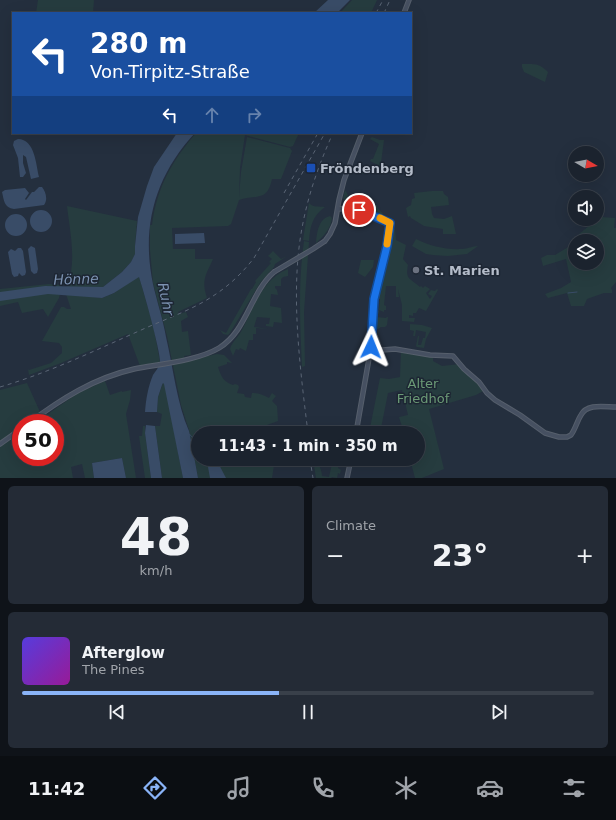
<!DOCTYPE html>
<html lang="en">
<head>
<meta charset="utf-8">
<style>
	:root { --surface:#1b232e; --page:#242b36; --text:#f1f3f6; --muted:#a0a4aa; --line:#39404a; --accent:#8ab4f8 }
	body { margin:0; font-family:"DejaVu Sans",sans-serif; background:var(--page); color:var(--text); height:100vh; display:flex; flex-direction:column; font-size:15px; white-space:nowrap }
	* { box-sizing:border-box; margin:0 }
	p { font-size:13px; color:var(--muted) }
	.icon { flex:none; width:22px; height:22px; fill:none; stroke:currentColor; stroke-width:2; stroke-linecap:round; stroke-linejoin:round }
	.map { position:relative; height:478px; overflow:hidden }
	.panel { display:flex; flex-direction:column; gap:8px; padding:8px; background:#0f1319; flex:1 }
	.panel>* { flex:none }
	.hud { position:absolute; left:12px; top:12px; width:400px; height:122px; border-radius:0px; box-shadow:0 4px 16px #0002,0 0 0 1px var(--line); background:#1a4fa0; color:#fff; overflow:hidden }
	.needle { width:26px; rotate:100deg }
	.controls { position:absolute; left:568px; top:146px; display:grid; gap:8px }
	.controls a { display:grid; place-items:center; width:36px; height:36px; border-radius:50%; background:var(--surface); box-shadow:0 4px 16px #0002,0 0 0 1px var(--line); font-size:20px }
	.speed { position:absolute; left:12px; top:414px; display:flex; gap:8px; font-size:20px; font-weight:700; text-align:center }
	.speed>* { display:grid; place-content:center; width:52px; height:52px; border-radius:50%; background:var(--surface); box-shadow:0 4px 16px #0002,0 0 0 1px var(--line); line-height:1 }
	.speed .limit { border:6px solid #d22; background:#fff; color:#111 }
	.pin { position:absolute; display:grid; place-items:center; width:34px; height:34px; color:#fff; margin:-17px; border:2px solid #fff; border-radius:50%; box-shadow:0 1px 4px #0007 }
	.me { position:absolute; width:44px; margin:-22px; rotate:2deg; stroke-linejoin:round; filter:drop-shadow(0 0 3px #0008) }
	.turn { display:flex; align-items:center; gap:14px; height:84px; padding:0 12px; font-size:18px }
	.turn .icon { width:52px; height:52px; stroke-width:2.5 }
	.turn b { display:block; font-size:28px; line-height:34px }
	.lanes { display:flex; align-items:center; height:38px; padding:0 12px; background:#0003; justify-content:center; gap:20px; direction:ltr }
	.lanes .off { opacity:.35 }
	.big { font-size:30px; font-weight:700; line-height:1.1 }
	.panel .tile { flex:1; display:flex; flex-direction:column; justify-content:center; gap:6px; min-width:0; padding:0 14px; border-radius:6px; background:var(--page) }
	.panel .dial { align-items:center; gap:0 }
	.dial b { font-size:52px; line-height:1 }
	.song { display:flex; align-items:center; gap:12px }
	.cover { width:48px; height:48px; border-radius:6px; background:linear-gradient(135deg,hsl(250 70% 55%),hsl(300 70% 35%)) }
	.played { height:4px; border-radius:2px; background:linear-gradient(90deg,var(--accent) 45%,var(--line) 45%) }
	.keys { display:flex; justify-content:space-around; direction:ltr }
	.heat { display:flex; justify-content:space-between; align-items:center; font-size:22px; direction:ltr }
	.panel .tiles { flex:1; display:grid; gap:8px; grid-template-columns:1fr 1fr }
	.tile:last-child { grid-column:span 2 }
	.trip { position:absolute; left:191px; top:426px; width:234px; height:40px; border-radius:20px; background:var(--surface); box-shadow:0 4px 16px #0002,0 0 0 1px var(--line); font-weight:700; line-height:40px; text-align:center }
	.tabs { display:flex; height:64px; justify-content:space-around; align-items:center; background:#0b0e12; color:var(--muted) }
	.tabs .icon { width:28px; height:28px }
	.tabs .current { color:var(--accent) }
	.tabs b { font-size:18px; color:var(--text) }
	.map>svg:first-child { display:block }
	.green { fill:#263c3f }
	.water { fill:#394c67 }
	.lines { fill:none; stroke-linecap:round; stroke-linejoin:round }
	.stream { stroke:#394c67; stroke-width:1 }
	.secondary-casing { stroke:#565f6c; stroke-width:5.5 }
	.secondary { stroke:#465061; stroke-width:3.5 }
	.rail { stroke:#5a6575; stroke-width:1; stroke-dasharray:4 4; stroke-linecap:butt }
	.secondary-bridge-casing { stroke:#565f6c; stroke-width:5.5; stroke-linecap:butt }
	.secondary-bridge { stroke:#465061; stroke-width:3.5 }
	.route-casing { stroke:#114b97; stroke-width:10 }
	.route { stroke:#1a73e8; stroke-width:7 }
	.slow { stroke:#f59e0b; stroke-width:7 }
	.transit-dot { fill:#1a4fb4; stroke:#1d2633; stroke-width:1.5 }
	.worship-dot { fill:#6b7280; stroke:#1d2633; stroke-width:1.5 }
	.labels { text-anchor:middle; dominant-baseline:central; stroke-width:3; stroke-linejoin:round; paint-order:stroke }
	.poi-label { font-size:13px; font-weight:bold; fill:#b4bcc9; stroke:#1d2633; text-anchor:start }
	.park-label { font-size:13px; fill:#6b9a76; stroke:#1d2633 }
	.water-label { font-size:14px; font-style:italic; fill:#7c92b1; stroke:#1d2633 }
</style>
</head>
<body>
<div class="map">
<svg width="616" height="478" viewBox="0 0 616 478">
	<rect width="100%" height="100%" fill="#242f3e"/>
	<path class="green" d="M38,0H94L93,13H36Z
		M352,0H377L371,13H340Z
		M522,64C535,64 539,63 548,72L545,82L524,72L522,67Z
		M196,133H299L293,146L290,147L245,135L240,168L239,198L241,172L247,137L290,148L292,151L281,179H272C267,202 258,194 239,200L231,224L228,226L172,228L173,249H195V259H213C206,275 201,280 207,298L178,312L179,314L186,312L188,317L181,321L182,332L188,331L191,355L184,356L185,361L217,354L224,355L232,363L227,362V364L218,367C221,377 224,382 233,385L235,384L238,385L239,387L237,393L244,394L245,397L251,398L252,393C258,393 263,395 269,398L272,393L276,396L272,401L277,406L278,421L267,425L271,433H198V459H275L272,478H198L189,430L181,405L167,336L153,283L150,250V225H152C157,187 172,161 196,133Z
		M372,137L380,140H384L380,170L375,171V174H362L360,172L361,166L367,169L368,166L376,169L378,165L370,161L371,159H373L379,144L370,139Z
		M345,190L350,199C359,203 368,205 377,205C378,211 383,212 384,216L358,204L346,202L343,198Z
		M432,191H443L444,194L448,197L449,205L431,207L432,214L434,218L444,219L452,216L456,234H443V229L424,226L411,218L410,216L408,217L406,208L411,205L412,199L415,198L414,193Z
		M309,203C313,208 319,206 325,207C312,216 310,227 309,241L303,240Z
		M67,206L137,221L135,246V254L131,262L122,272L103,287H67C77,262 70,232 67,206Z
		M330,216L332,218C331,228 324,236 316,243C317,233 318,219 330,216Z
		M600,217L615,218L614,228H616V282L611,288L612,290V293H604L587,299L584,306H571L567,293L548,298L545,294L561,288L571,282L566,259L543,266L541,258L547,255H555L575,243V263H597V241H578L579,234Z
		M389,227L395,229L396,240L406,245L403,259L408,265C405,280 410,278 420,287L421,286L423,288L425,286L430,289L426,293L430,299L432,296L428,294L431,290L435,291L437,289L438,290L426,311L419,308L416,313H413V316L409,315V318H415L414,322L402,321V305L398,289L399,297H396V286H386L384,305L386,306V310H384V312L379,310L380,299H374Z
		M416,239C430,246 446,250 462,249C468,249 472,246 478,246L467,254L448,256L433,255L426,254L412,246Z
		M304,241L309,242L304,312L305,366L302,367C300,325 298,283 304,241Z
		M273,251L281,259L287,256L275,264L274,267L260,283L230,333L228,335L223,334L220,330L226,333L251,289H252L256,282L255,281L271,263L269,262L272,259L268,256Z
		M361,260H374L373,267L365,277L358,273Z
		M288,269V276L283,277L281,279V286H275V288L277,290L278,295L271,294L270,306L281,308L282,323L274,322L273,327L266,326V324H269L270,318L257,317L254,327L269,329L256,328V334H253V340H249L246,351L240,348L239,350L236,349L233,356L230,349L231,346C234,340 239,336 242,330C254,307 262,279 288,269Z
		M139,276L154,329L160,362L147,366L146,364L140,366L128,334L61,363L29,375L28,369L29,370L51,363L62,353V347L59,343L42,341L61,307H64L67,309H71L66,294L102,298L114,293Z
		M49,284L62,285L59,298L48,317L43,309L22,313L18,302L0,306V289Z
		M372,310L379,311L378,315H376V317L386,318L387,317H388L387,325L385,327H381L378,329H371Z
		M410,324L422,325L432,328L426,339L424,348L417,347L416,346L418,336H419L418,345H421L423,338H425L426,332L416,330L415,336H413L414,331L410,330Z
		M401,350L433,355V361L442,366L460,364L485,390L476,395L429,409L444,469L422,478H415L410,459H418V433H404L399,417L408,415L402,390L388,393L380,433H369L380,378L389,379L400,377Z
		M105,381L110,395L122,391V392L131,390L130,400L126,414L136,478H126L122,458L92,463L94,478H85L82,464L71,467L73,478H0V447L21,433V457H55V423H35L78,393Z
		M27,383L40,412L25,423H21V426L0,442V390Z
		M163,383L165,384L183,478H162L155,426H160L162,414L157,412L158,397Z
		M143,426H145V433L151,478H145L139,436H142Z
		M313,459H318C318,465 322,470 322,476L329,477L333,459H341L339,461L340,463L338,468L341,470L340,474L338,473L337,478L332,477L331,478H316Z"/>
	<path class="water" d="M328,0H350L337,13H314Z
		M177,133H195C155,176 141,227 153,284C157,302 163,319 166,337C173,367 177,404 189,431C190,435 191,441 192,445C194,456 196,467 198,478H183L164,384L163,383L162,385L158,397L157,412H145C146,399 148,387 153,375C155,372 158,368 160,364C162,356 143,289 139,277L114,293L102,298L48,294L0,301V292L45,286L103,287L122,272L131,262L135,254V246L138,217L147,186L154,167Z
		M18,139C35,139 36,165 39,177L31,179L26,157L23,155V163L26,173L23,177H20L18,158L13,145L14,141Z
		M39,187H42C46,192 48,200 44,205L14,209C4,208 4,200 2,192L5,190L25,188L29,193L25,199L26,200L32,192H34Z
		M30 221a11 11 0 1 1 22 0a11 11 0 1 1-22 0Z
		M5 225a11 11 0 1 1 22 0a11 11 0 1 1-22 0Z
		M204,233L205,243L175,244V234Z
		M31,246L35,248L38,269L37,273L34,274L31,271L28,249Z
		M18,248H21L23,251L26,272L25,275L22,276L19,273L18,276L14,277L12,274L8,252L11,249L15,251Z
		M146,425L155,426L162,478H151L145,433Z
		M122,458L126,478H94L92,463Z
		M209,459H216L226,478H210L208,467Z"/>
	<g class="lines">
		<path class="stream" d="M568,293L577,292
			M189,434C196,439 196,444 193,451"/>
		<g class="secondary-casing">
			<path id="secondary" d="M404,13L409,0
				M338,209C358,207 372,214 390,223L387,246L374,299L371,320V347L356,433
				M325,241L330,234L335,223L339,200L344,180L362,133
				M371,342L375,347L381,350
				M370,351L395,349L430,355L453,356L464,369L479,382L487,393L495,400L520,415L545,433L559,437H567L571,435C576,428 577,421 581,415C587,403 605,407 616,407
				M29,423C61,399 94,378 134,369C159,364 197,361 219,348C247,331 250,293 274,272
				M0,444L21,429
				M347,478L351,459"/>
		</g>
		<use href="#secondary" class="secondary"/>
		<path class="rail" d="M376,13L383,0
			M384,13L390,0
			M284,193L318,133
			M0,387C48,373 94,351 139,331C165,319 193,310 216,294C231,284 243,272 254,258L325,133
			M308,433C300,368 290,292 302,228C308,195 319,164 333,133
			M310,459L313,478"/>
		<g class="secondary-bridge-casing">
			<path id="secondary-bridge" d="M274,272L313,249L325,241"/>
		</g>
		<use href="#secondary-bridge" class="secondary-bridge"/>
	</g>
	<g class="lines">
		<g class="route-casing">
			<path id="route" d="M359,210L390,223L387,246L374,299L371,347"/>
		</g>
		<use href="#route" class="route"/>
		<path class="slow" d="M380,218L390,223L387,244"/>
	</g>
	<rect class="transit-dot" x="306" y="163" width="10" height="10" rx="2"/>
	<circle class="worship-dot" cx="416" cy="270" r="4"/>
	<g class="labels">
		<g class="poi-label">
			<text x="320" y="168">Fröndenberg</text>
			<text x="424" y="270">St. Marien</text>
		</g>
		<g class="park-label">
			<text x="423" y="383">Alter<tspan x="423" dy="15">Friedhof</tspan></text>
		</g>
		<g class="water-label">
			<text transform="translate(76 279) rotate(-2)">Hönne</text>
			<text transform="translate(166 299) rotate(78)">Ruhr</text>
		</g>
	</g>
</svg>
<div class="controls">
<a><svg class="needle" viewBox="-14 -14 28 28"><path d="M0-13l5 13h-10z" fill="#e53935"/><path d="M0 13l5-13h-10z" fill="#a0a4aa"/></svg></a>
<a><svg class="icon" aria-label="sound" viewBox="0 0 24 24"><path d="M4 9h4l5-4v14l-5-4H4zM17 9q2 3 0 6"/></svg></a>
<a><svg class="icon" aria-label="layers" viewBox="0 0 24 24"><path d="M12 4l9 5-9 5-9-5zM3 14l9 5 9-5"/></svg></a>
</div>
<div class="speed"><div class="limit">50</div></div>
<div class="pin" style="left:359px;top:210px;background:#d93025"><svg class="icon" aria-label="arrive" viewBox="0 0 24 24"><path d="M6 21V4h12l-3 4 3 4H6"/></svg></div>
<svg class="me" style="left:371px;top:347px" viewBox="-20 -20 40 40"><path d="M0-17L14 15 0 8-14 15z" fill="#1a73e8" stroke="#fff" stroke-width="4"/></svg>
<div class="trip">11:43 · 1 min · 350 m</div>
<div class="hud">
<div class="turn"><svg class="icon" aria-label="left" viewBox="0 0 24 24"><path d="M17 20v-9H6M10 6l-5 5 5 5"/></svg><div><b>280 m</b>Von-Tirpitz-Straße</div></div>
<div class="lanes"><svg class="icon" aria-label="left" viewBox="0 0 24 24"><path d="M17 20v-9H6M10 6l-5 5 5 5"/></svg><svg class="icon off" aria-label="ahead" viewBox="0 0 24 24"><path d="M12 20V5M6 11l6-6 6 6"/></svg><svg class="icon off" aria-label="right" viewBox="0 0 24 24"><path d="M7 20v-9h11M14 6l5 5-5 5"/></svg></div>
</div>
</div>
<section class="panel">
<div class="tiles">
<div class="tile dial"><b>48</b><p>km/h</p></div>
<div class="tile"><p>Climate</p>
<div class="heat"><a>−</a><b class="big">23°</b><a>+</a></div>
</div>
<div class="tile">
<div class="song"><i class="cover"></i><div><b>Afterglow</b><p>The Pines</p></div></div>
<div class="played"></div>
<div class="keys"><svg class="icon" aria-label="previous" viewBox="0 0 24 24"><path d="M18 5L8 12l10 7zM5 5v14"/></svg><svg class="icon" aria-label="pause" viewBox="0 0 24 24"><path d="M8 5v14M16 5v14"/></svg><svg class="icon" aria-label="next" viewBox="0 0 24 24"><path d="M6 5l10 7-10 7zM19 5v14"/></svg></div>
</div>
</div>
</section>
<nav class="tabs">
<b>11:42</b>
<svg class="icon current" aria-label="directions" viewBox="0 0 24 24"><path d="M12 3l9 9-9 9-9-9zM9 14v-3h6M13 9l2 2-2 2"/></svg>
<svg class="icon" aria-label="music" viewBox="0 0 24 24"><path d="M9 18V5l10-2v13"/><circle cx="6" cy="18" r="3"/><circle cx="16" cy="16" r="3"/></svg>
<svg class="icon" aria-label="phone" viewBox="0 0 24 24"><path d="M5 4h4l2 5-3 2q2 4 5 5l2-3 5 2v4C11 20 4 13 5 4z"/></svg>
<svg class="icon" aria-label="climate" viewBox="0 0 24 24"><path d="M12 3v18M4 7l16 10M4 17L20 7"/></svg>
<svg class="icon" aria-label="car" viewBox="0 0 24 24"><path d="M5 17H2v-5l4-1 3-4h7l3 4 3 1v5h-3M9 17h6M6 11h13"/><circle cx="7" cy="17" r="2"/><circle cx="17" cy="17" r="2"/></svg>
<svg class="icon" aria-label="filters" viewBox="0 0 24 24"><path d="M4 7h16M4 17h16"/><circle cx="9" cy="7" r="2"/><circle cx="15" cy="17" r="2"/></svg>
</nav>
</body>
</html>
